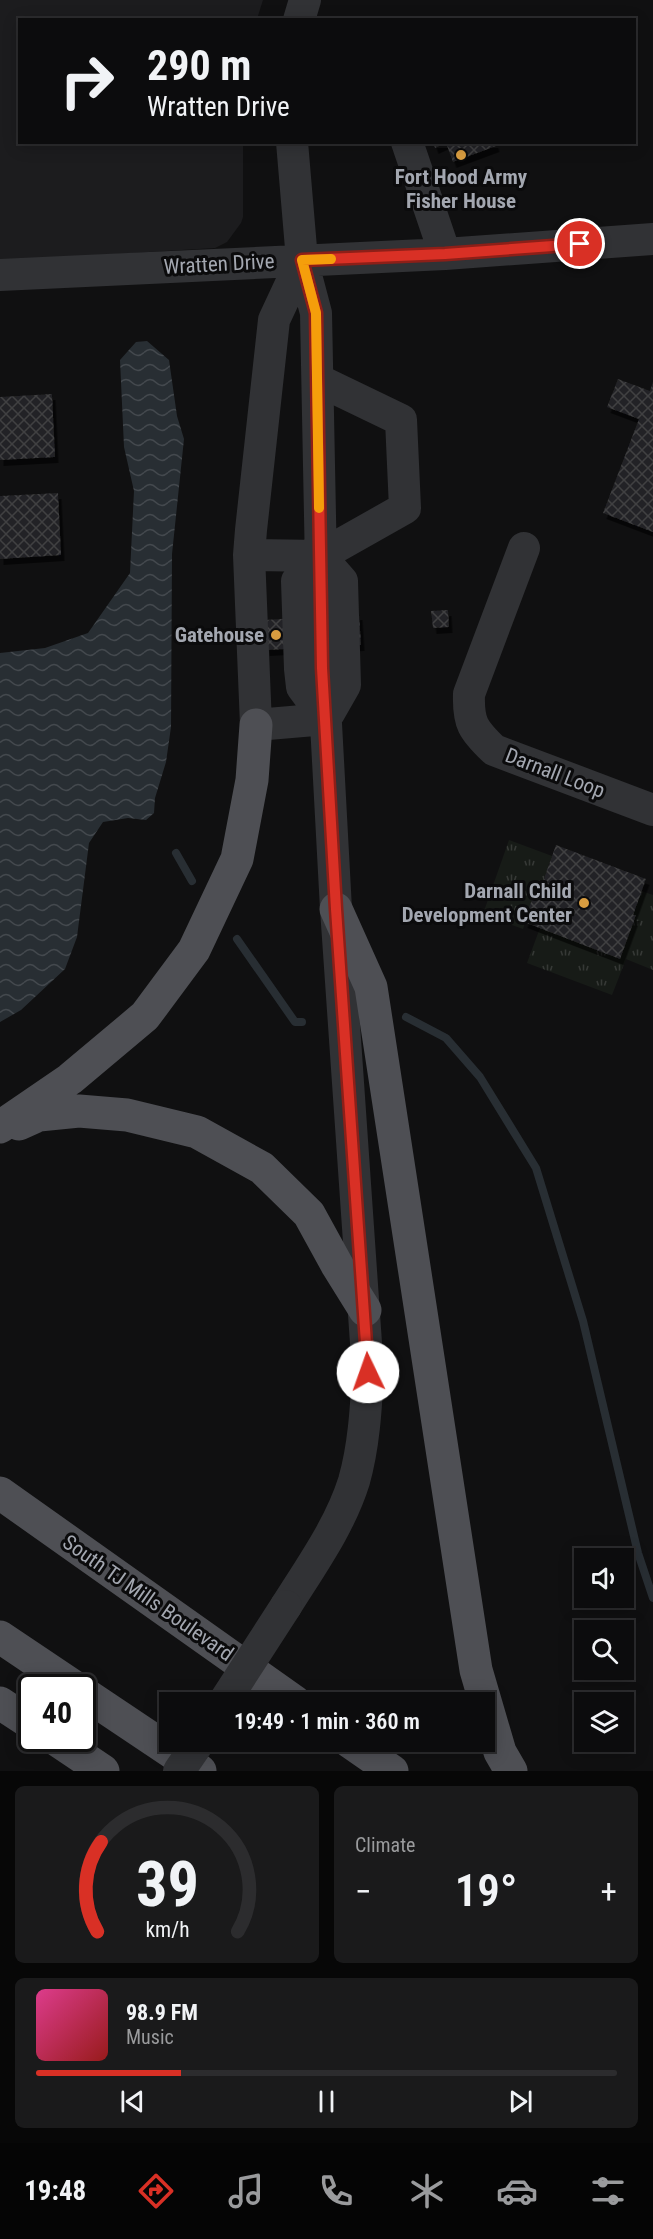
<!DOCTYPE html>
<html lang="en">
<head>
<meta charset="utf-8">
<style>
	:root { --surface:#0c0c0d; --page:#1a1a1b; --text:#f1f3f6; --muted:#9a9b9d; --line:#2c2c2e; --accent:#d93025 }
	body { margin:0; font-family:"Roboto Condensed",sans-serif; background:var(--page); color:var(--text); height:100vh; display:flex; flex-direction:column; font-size:22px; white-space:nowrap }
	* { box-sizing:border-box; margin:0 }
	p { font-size:20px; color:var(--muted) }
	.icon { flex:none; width:33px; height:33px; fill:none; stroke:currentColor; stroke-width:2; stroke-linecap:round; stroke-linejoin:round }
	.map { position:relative; height:1771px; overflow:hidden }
	.panel { display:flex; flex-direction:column; gap:15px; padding:15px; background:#070707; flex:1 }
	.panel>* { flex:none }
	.guide { position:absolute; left:18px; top:18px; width:618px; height:126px; border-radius:0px; box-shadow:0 3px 15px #0003,0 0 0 2px var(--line); background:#0c0c0d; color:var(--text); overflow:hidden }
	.fabs { position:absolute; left:574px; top:1548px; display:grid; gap:12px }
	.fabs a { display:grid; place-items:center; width:60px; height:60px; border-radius:0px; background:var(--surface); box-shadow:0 3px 15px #0003,0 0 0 2px var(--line); font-size:30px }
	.speed { position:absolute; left:18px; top:1674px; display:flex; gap:12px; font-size:30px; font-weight:700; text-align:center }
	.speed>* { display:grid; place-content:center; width:78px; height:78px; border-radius:50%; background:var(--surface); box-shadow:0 3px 15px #0003,0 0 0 2px var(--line); line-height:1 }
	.speed .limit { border:3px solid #111; border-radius:9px; background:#fff; color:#111 }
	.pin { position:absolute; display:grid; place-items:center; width:51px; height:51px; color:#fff; margin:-26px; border:3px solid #fff; border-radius:50%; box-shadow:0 2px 6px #0007 }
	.me { position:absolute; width:66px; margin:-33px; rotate:357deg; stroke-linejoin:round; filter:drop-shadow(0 0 4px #0008) }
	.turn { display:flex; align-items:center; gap:21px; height:126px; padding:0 30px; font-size:27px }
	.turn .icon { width:78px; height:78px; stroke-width:2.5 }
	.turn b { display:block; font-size:42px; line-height:51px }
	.big { font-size:45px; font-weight:600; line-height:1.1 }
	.panel .widget { flex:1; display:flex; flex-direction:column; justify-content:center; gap:9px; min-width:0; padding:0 21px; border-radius:9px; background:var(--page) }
	.panel .dial { align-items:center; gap:0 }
	.dial svg { height:156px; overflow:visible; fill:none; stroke:var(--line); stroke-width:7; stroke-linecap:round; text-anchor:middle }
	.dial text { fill:var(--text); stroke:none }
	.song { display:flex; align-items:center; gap:18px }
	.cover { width:72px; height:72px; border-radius:9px; background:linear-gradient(135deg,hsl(330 70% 55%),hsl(0 70% 35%)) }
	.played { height:6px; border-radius:3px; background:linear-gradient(90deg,var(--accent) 25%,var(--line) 25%) }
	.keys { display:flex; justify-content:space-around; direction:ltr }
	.heat { display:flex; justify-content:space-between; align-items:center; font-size:33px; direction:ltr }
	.panel .tiles { flex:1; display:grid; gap:15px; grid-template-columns:1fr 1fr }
	.widget:last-child { grid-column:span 2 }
	.trip { position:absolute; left:159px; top:1692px; width:336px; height:60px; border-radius:0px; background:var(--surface); box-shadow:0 3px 15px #0003,0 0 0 2px var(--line); font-weight:600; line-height:60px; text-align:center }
	.tab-bar { display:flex; height:96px; justify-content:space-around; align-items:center; background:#050505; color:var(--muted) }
	.tab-bar .icon { width:42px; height:42px }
	.tab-bar .selected { color:var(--accent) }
	.tab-bar b { font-size:27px; color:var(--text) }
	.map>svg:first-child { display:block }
	.built { fill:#1c1c1e }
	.park { fill:url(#park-tufts) }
	.water { fill:url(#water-waves) }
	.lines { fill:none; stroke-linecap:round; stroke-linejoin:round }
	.stream { stroke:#282e33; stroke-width:8 }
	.building { fill:url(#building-cross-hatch); filter:url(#shadow) }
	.minor { stroke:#313235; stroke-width:32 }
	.major { stroke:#4e4f54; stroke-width:33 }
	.minor-bridge { stroke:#313235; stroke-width:32 }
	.route-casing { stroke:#8d1f18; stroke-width:15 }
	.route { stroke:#d93025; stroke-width:10 }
	.slow { stroke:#f59e0b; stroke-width:10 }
	.poi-dot { fill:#d99d40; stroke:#0b0b0c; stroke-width:2 }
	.labels { text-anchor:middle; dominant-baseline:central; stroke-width:6; stroke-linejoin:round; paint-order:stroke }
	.poi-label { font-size:21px; font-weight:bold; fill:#a3a7b0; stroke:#0b0b0c; text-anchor:end }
	.street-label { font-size:21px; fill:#a3a7b0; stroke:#0b0b0c }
</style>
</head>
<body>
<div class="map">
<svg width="653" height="1771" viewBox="0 0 653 1771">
	<defs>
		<pattern id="park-tufts" width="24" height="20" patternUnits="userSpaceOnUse" patternTransform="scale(1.5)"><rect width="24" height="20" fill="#171b17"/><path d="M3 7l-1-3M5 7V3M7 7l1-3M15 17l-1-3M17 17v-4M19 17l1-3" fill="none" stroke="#363936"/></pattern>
		<pattern id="water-waves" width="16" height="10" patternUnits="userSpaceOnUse" patternTransform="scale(1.5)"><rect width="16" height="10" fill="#282e33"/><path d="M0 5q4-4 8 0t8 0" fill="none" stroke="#44494e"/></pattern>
		<pattern id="building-cross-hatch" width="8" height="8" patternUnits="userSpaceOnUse" patternTransform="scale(1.5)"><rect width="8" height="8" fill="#232325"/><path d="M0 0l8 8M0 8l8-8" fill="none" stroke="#404042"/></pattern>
		<filter id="shadow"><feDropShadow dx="3.5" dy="6" stdDeviation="0" flood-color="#0009"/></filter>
	</defs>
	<rect width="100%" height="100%" fill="#101011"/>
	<path class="built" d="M0,0H263L257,19L20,20V142L243,143V217L241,223L227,242L215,248L0,261Z"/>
	<path class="park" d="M509,840L552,856L543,881L539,880L523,929L483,914Z
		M641,891L653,895V970L626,959L612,995L527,963L540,928L635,915H633Z"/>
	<path class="water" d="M147,341L169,360L177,416L184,439L172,554L171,727L166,762L155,798L154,813L146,820L128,818L103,822L89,843L77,937L65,969L21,1010L0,1022V653L45,648L88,633L130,573L134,491L124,447L120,360L136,342Z"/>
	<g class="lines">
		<path class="stream" d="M176,853L192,881
			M237,939L295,1022H302
			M406,1017L446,1038L480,1077L536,1168L583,1321L638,1553L653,1598"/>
	</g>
	<path class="building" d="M433,142H495L496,146L453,162L446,143L435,148Z
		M618,379L650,391L653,382V532L603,513L639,419L607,407Z
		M52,394L55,457L0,460V397Z
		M58,493L61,555L0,559V496Z
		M448,610L449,627L433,628L431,611Z
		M359,614L361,645L266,650L265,620Z
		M556,845L646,879L633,915H636L620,959L524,922L539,880L543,881Z"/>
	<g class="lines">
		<path class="minor" d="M299,20L305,0
			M407,142L445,254
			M302,260L274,320L251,530L249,555L256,725L326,719
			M0,275L445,254L653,239
			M318,380L401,420L405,508L320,556L297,581L300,669L302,687L322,714
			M524,548L469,694C468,723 473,730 494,750L653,810
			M249,555L320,556L342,581L345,685L329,713
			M286,1606C311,1566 340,1526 354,1481C364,1446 366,1408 368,1372L336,909L323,668L316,313L302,260L292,142"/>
		<path class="major" d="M336,909L371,987L476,1670L500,1752L511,1771
			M19,1124L39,1115L79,1111L127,1115L197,1132L262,1168L309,1214L337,1265L365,1310
			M0,1127L70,1079L145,1016L194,950L237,859L252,780L256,725
			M0,1493L295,1702
			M0,1637L76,1688
			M82,1692L200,1771
			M0,1703L32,1724
			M54,1738L103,1771
			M350,1742L392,1771"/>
		<path class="minor-bridge" d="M224,1702L286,1606
			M179,1771L199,1742"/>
	</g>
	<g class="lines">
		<g class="route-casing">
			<path id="route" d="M368,1372L336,909L322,668L316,313L302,260L445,254L580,244"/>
		</g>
		<use href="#route" class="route"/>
		<path class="slow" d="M319,508L316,313L302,260L331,259"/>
	</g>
	<g class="poi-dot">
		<circle cx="461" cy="155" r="6"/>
		<circle cx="276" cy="635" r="6"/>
		<circle cx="584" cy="903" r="6"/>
	</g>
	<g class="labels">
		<g class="poi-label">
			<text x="461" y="177" text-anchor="middle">Fort Hood Army<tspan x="461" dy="24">Fisher House</tspan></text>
			<text x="264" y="635">Gatehouse</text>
			<text x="572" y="891">Darnall Child<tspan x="572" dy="24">Development Center</tspan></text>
		</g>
		<g class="street-label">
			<text transform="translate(219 264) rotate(-3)">Wratten Drive</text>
			<text transform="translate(555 773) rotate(21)">Darnall Loop</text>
			<text transform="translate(148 1598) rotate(35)">South TJ Mills Boulevard</text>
		</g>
	</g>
</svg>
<div class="fabs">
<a><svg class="icon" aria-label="sound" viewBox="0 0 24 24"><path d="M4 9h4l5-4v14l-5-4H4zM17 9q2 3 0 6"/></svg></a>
<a><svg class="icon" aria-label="search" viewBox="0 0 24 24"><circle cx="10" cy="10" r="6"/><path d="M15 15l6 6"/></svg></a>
<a><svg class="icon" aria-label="layers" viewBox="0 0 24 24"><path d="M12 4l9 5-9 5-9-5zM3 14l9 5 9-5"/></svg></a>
</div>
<div class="speed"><div class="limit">40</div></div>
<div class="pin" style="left:580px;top:244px;background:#d93025"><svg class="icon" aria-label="arrive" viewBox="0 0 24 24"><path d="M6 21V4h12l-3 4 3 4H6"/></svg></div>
<svg class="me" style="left:368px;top:1372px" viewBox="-20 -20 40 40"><circle r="19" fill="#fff"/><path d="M0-13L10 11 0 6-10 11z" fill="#d93025"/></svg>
<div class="trip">19:49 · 1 min · 360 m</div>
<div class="guide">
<div class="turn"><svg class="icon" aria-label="right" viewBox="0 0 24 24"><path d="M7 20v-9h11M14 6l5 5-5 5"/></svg><div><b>290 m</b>Wratten Drive</div></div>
</div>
</div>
<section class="panel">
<div class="tiles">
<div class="widget dial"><svg viewBox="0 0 100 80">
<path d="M14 69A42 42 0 1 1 86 69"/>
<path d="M14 69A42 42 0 0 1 16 23" stroke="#d93025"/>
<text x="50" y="56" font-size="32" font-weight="700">39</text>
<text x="50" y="72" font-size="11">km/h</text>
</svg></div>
<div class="widget"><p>Climate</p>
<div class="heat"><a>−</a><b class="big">19°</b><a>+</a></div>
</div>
<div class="widget">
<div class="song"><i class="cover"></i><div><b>98.9 FM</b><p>Music</p></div></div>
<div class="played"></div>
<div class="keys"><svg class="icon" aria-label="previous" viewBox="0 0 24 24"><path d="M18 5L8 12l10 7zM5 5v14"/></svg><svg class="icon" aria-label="pause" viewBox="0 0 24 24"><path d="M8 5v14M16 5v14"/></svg><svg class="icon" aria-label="next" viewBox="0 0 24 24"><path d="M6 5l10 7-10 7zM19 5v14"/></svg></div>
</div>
</div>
</section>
<nav class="tab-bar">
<b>19:48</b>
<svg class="icon selected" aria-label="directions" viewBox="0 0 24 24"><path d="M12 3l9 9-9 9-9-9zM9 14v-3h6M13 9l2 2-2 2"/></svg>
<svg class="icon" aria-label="music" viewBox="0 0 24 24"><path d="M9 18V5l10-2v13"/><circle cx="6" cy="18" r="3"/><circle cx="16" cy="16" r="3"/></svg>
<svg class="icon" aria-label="phone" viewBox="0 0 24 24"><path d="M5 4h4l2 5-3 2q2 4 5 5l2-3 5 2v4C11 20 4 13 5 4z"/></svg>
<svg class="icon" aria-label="climate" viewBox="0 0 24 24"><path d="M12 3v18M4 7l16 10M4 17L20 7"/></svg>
<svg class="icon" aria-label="car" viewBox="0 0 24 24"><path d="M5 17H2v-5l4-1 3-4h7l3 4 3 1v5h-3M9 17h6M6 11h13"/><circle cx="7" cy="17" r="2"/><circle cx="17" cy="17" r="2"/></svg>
<svg class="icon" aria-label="filters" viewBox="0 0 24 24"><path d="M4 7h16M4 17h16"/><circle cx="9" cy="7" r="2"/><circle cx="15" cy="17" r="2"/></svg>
</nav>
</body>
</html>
